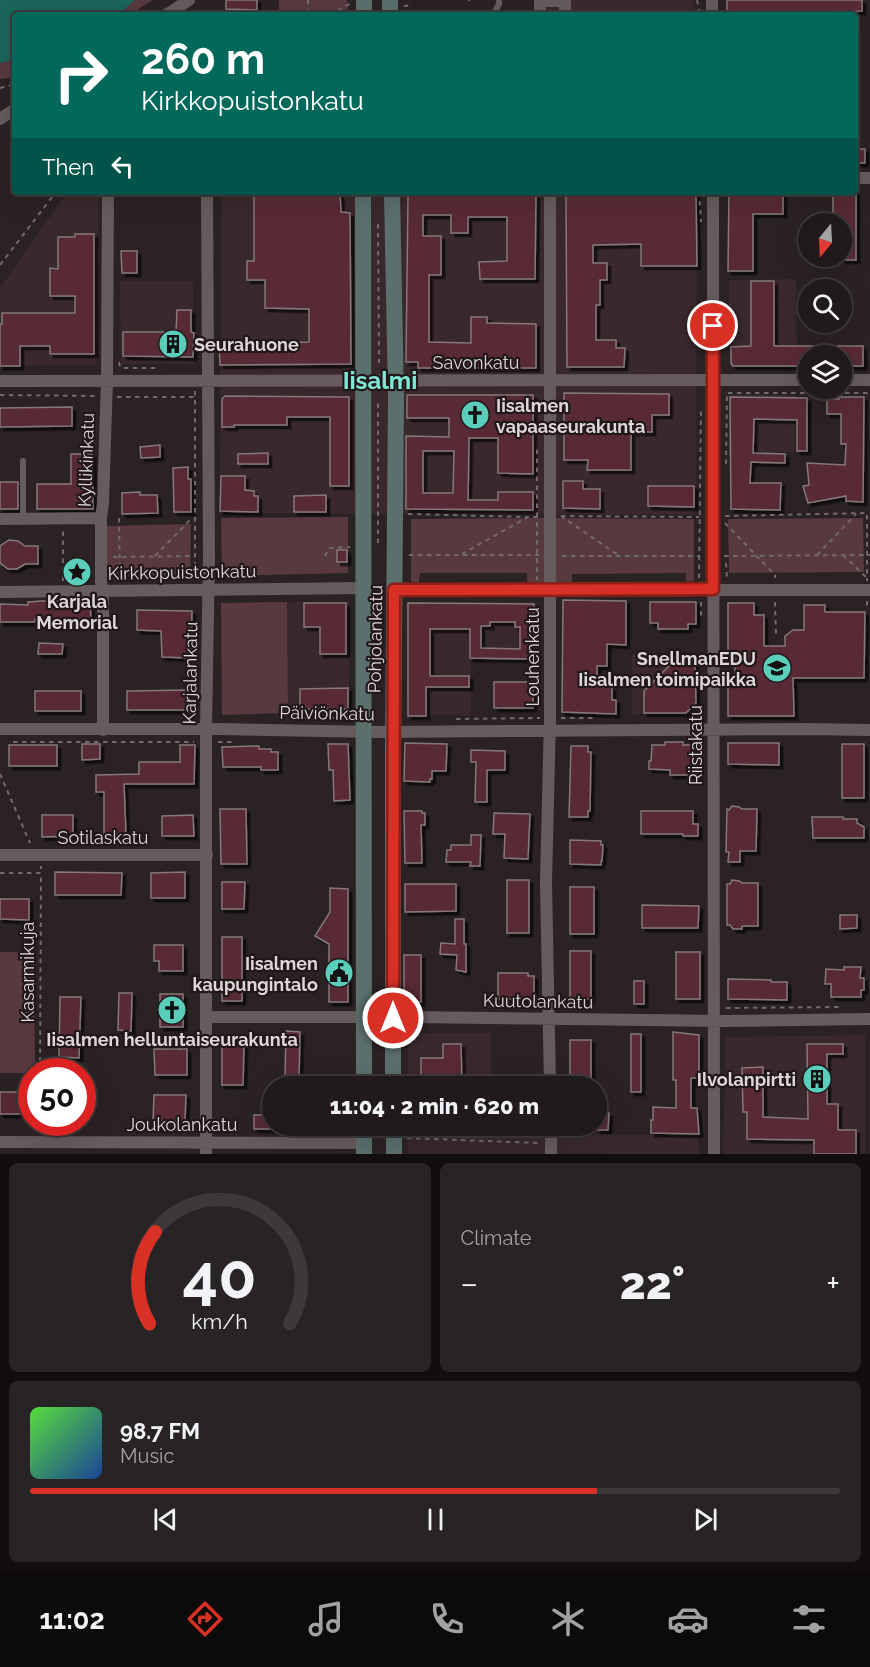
<!DOCTYPE html>
<html lang="en">
<head>
<meta charset="utf-8">
<style>
	:root { --surface:#201a1b; --page:#282324; --text:#f1f3f6; --muted:#a2a1a3; --line:#3d383a; --accent:#d93025 }
	body { margin:0; font-family:Raleway,sans-serif; background:var(--page); color:var(--text); height:100vh; display:flex; flex-direction:column; font-size:22px; white-space:nowrap }
	* { box-sizing:border-box; margin:0 }
	p { font-size:20px; color:var(--muted) }
	.icon { flex:none; width:33px; height:33px; fill:none; stroke:currentColor; stroke-width:2; stroke-linecap:round; stroke-linejoin:round }
	.map { position:relative; height:1154px; overflow:hidden }
	.details { display:flex; flex-direction:column; gap:9px; padding:9px; background:#120e0f; flex:1 }
	.details>* { flex:none }
	.top-card { position:absolute; left:12px; top:12px; width:846px; height:183px; border-radius:6px; box-shadow:0 6px 24px #0002,0 0 0 2px var(--line); background:#00695c; color:#fff; overflow:hidden }
	.needle { width:39px; rotate:198deg }
	.buttons { position:absolute; left:798px; top:213px; display:grid; gap:12px }
	.buttons a { display:grid; place-items:center; width:54px; height:54px; border-radius:50%; background:var(--surface); box-shadow:0 6px 24px #0002,0 0 0 2px var(--line); font-size:30px }
	.speed { position:absolute; left:18px; top:1058px; display:flex; gap:12px; font-size:30px; font-weight:700; text-align:center }
	.speed>* { display:grid; place-content:center; width:78px; height:78px; border-radius:50%; background:var(--surface); box-shadow:0 6px 24px #0002,0 0 0 2px var(--line); line-height:1 }
	.speed .limit { border:9px solid #d22; background:#fff; color:#111 }
	.pin { position:absolute; display:grid; place-items:center; width:51px; height:51px; color:#fff; margin:-26px; border:3px solid #fff; border-radius:50%; box-shadow:0 2px 6px #0007 }
	.me { position:absolute; width:66px; margin:-33px; rotate:0deg; stroke-linejoin:round; filter:drop-shadow(0 0 4px #0008) }
	.turn { display:flex; align-items:center; gap:21px; height:126px; padding:0 30px; font-size:27px }
	.turn .icon { width:78px; height:78px; stroke-width:2.5 }
	.turn b { display:block; font-size:42px; line-height:51px }
	.then { display:flex; align-items:center; height:57px; padding:0 30px; background:#0003; gap:12px; font-size:22px }
	.big { font-size:45px; font-weight:800; line-height:1.1 }
	.details .card { flex:1; display:flex; flex-direction:column; justify-content:center; gap:9px; min-width:0; padding:0 21px; border-radius:9px; background:var(--page) }
	.details .dial { align-items:center; gap:0 }
	.dial svg { height:156px; overflow:visible; fill:none; stroke:var(--line); stroke-width:7; stroke-linecap:round; text-anchor:middle }
	.dial text { fill:var(--text); stroke:none }
	.song { display:flex; align-items:center; gap:18px }
	.cover { width:72px; height:72px; border-radius:9px; background:linear-gradient(135deg,hsl(110 70% 55%),hsl(220 70% 35%)) }
	.played { height:6px; border-radius:3px; background:linear-gradient(90deg,var(--accent) 70%,var(--line) 70%) }
	.keys { display:flex; justify-content:space-around; direction:ltr }
	.heat { display:flex; justify-content:space-between; align-items:center; font-size:33px; direction:ltr }
	.details .tiles { flex:1; display:grid; gap:9px; grid-template-columns:1fr 1fr }
	.card:last-child { grid-column:span 2 }
	.trip { position:absolute; left:262px; top:1076px; width:345px; height:60px; border-radius:30px; background:var(--surface); box-shadow:0 6px 24px #0002,0 0 0 2px var(--line); font-weight:800; line-height:60px; text-align:center }
	.menu { display:flex; height:96px; justify-content:space-around; align-items:center; background:#0d0a0b; color:var(--muted) }
	.menu .icon { width:42px; height:42px }
	.menu .on { color:var(--accent) }
	.menu b { font-size:27px; color:var(--text) }
	.map>svg:first-child { display:block }
	.built { fill:#39292c }
	.green { fill:#583940 }
	.water { fill:#1b655a }
	.building { fill:#592936; stroke:#84787b; stroke-width:1.5; fill-rule:evenodd; filter:url(#shadow) }
	.lines { fill:none; stroke-linecap:round; stroke-linejoin:round }
	.path { stroke:#72696b; stroke-width:2; stroke-dasharray:4.5 4.5; stroke-linecap:butt }
	.lane { stroke:#665b5d; stroke-width:6 }
	.street { stroke:#665b5d; stroke-width:12 }
	.secondary { stroke:#5b6f6c; stroke-width:16 }
	.route-casing { stroke:#8d1f18; stroke-width:15 }
	.route { stroke:#d93025; stroke-width:10 }
	.labels { text-anchor:middle; dominant-baseline:central; stroke-width:4.5; stroke-linejoin:round; paint-order:stroke }
	.poi-label { font-size:18px; font-weight:bold; fill:#ded7d8; stroke:#22181a; text-anchor:end }
	.street-label { font-size:18px; fill:#ded7d8; stroke:#22181a }
	.district-label { font-size:24px; font-weight:bold; fill:#81e7d5; stroke:#22181a }
</style>
</head>
<body>
<div class="map">
<svg width="870" height="1154" viewBox="0 0 870 1154">
	<defs>
		<filter id="shadow"><feDropShadow dx="3.5" dy="3.5" stdDeviation="0" flood-color="#0009"/></filter>
	</defs>
	<rect width="100%" height="100%" fill="#2b2224"/>
	<path class="built" d="M537,0H694L695,15H537Z
		M67,192H99L97,365L0,366V288Z
		M221,192L697,193L696,515L220,513Z
		M796,279L797,366L730,367L729,280Z
		M120,281H193V364H121Z
		M729,395H795V452H729Z
		M287,602H349V713H288Z
		M406,602H534V660H471V715H407Z
		M632,654H698V714H632Z
		M408,1033H491V1086H408Z
		M865,1035V1154H723L726,1037Z
		M408,1125H491L492,1134L698,1135L699,1154H408Z"/>
	<path class="green" d="M135,0H153L129,15H115L123,11Z
		M279,0H347L348,15H279Z
		M15,59V77L0,79V63Z
		M348,517V573L222,576L221,518Z
		M546,518L545,583L527,582V573H420L419,582H411V519Z
		M556,518L694,519V581H686V573L572,574V582H555Z
		M863,518L864,572L729,573L728,519Z
		M191,524L190,575L106,577V526Z
		M287,602L288,713L222,715L221,603Z
		M0,952H34L35,1071H32L31,1073H0Z
		M349,1078V1086H288V1079Z"/>
	<path class="water" d="M0,0H135L123,11L115,15H15V59L0,63Z"/>
	<path class="building" d="M226,0H257V10L226,9Z
		M727,0H862V11L787,12V14L727,15Z
		M855,149H865V163H855Z
		M729,192H783V214H753V271H728Z
		M833,192H856V260H842V224H833Z
		M340,193L341,212L350,213L351,364L220,365L219,344L309,342V309L265,308V280H247V261H254V195Z
		M566,193L696,194L697,266H641V244L593,245V263H607V280H600V305H596V340H616V348H625L624,367H567Z
		M408,194H536L535,279H480L479,262L507,261V217H468V233H451V215H423V236H441V275H429V342L471,343V317H487V323L536,324V368H418V362H406Z
		M75,234H94V354H50V346H20V366H0V324H2V313H75V296H50V268L58,269V237H75Z
		M121,251H137V273H122Z
		M751,281H774V346H863V366H842V356H808V366H733L731,363V347L751,346Z
		M177,310H191V332L194,333L193,357L123,356V332H176Z
		M564,393L669,394V415H652V432H631V470H587L588,460H564Z
		M407,395H533V474L498,473V438H469L468,500H498V492H533V510L406,509V436L449,437V418H407ZM423,451H454L453,493H423Z
		M225,396L349,397V486H330V417H287V425H234V427H222V399Z
		M730,397L807,398V451H797V420L754,419L753,453L785,454V463L751,462L750,483H781L780,510L731,509Z
		M839,397H864L863,502L846,501V496L808,503L803,486L809,485L807,463L845,465L846,444H841V414H827V399H839Z
		M72,407V426L0,427V408Z
		M160,445V457L141,458L140,447Z
		M268,453V464H238V454Z
		M71,454H92L93,509H37V484H71Z
		M188,467V479H191V512H174L173,468Z
		M221,476H245V490L254,491V496H258V512L220,511Z
		M563,481H583V489H600V509L563,508Z
		M0,482H18V509H0Z
		M648,486H694V507L648,506Z
		M140,492V495H157L158,513L122,514V493Z
		M326,495V512H294V496Z
		M9,540L18,541L25,546H38V564H25L17,569H8L0,563V546Z
		M337,550H347V562H337Z
		M563,600L626,601V645L607,644V666H597V686L612,687V700H616V714L562,712Z
		M90,601L91,619H35V622H0V604L28,605V602L42,601Z
		M650,602H696V624H688V629H658V623H650Z
		M304,603H346V654H320V627H304Z
		M408,603L534,604L533,627H529V659L470,658V629H430V676H469V687H426V716H408ZM490,622H515V627H520V649L481,648V626H490Z
		M728,603H754V615H764V646H785V636L793,630H804V605H825V612H865L864,678H793L794,716H728V679H735V652H728Z
		M137,610L192,611L191,658L162,657L161,631L137,630Z
		M39,643L63,644L62,654H38Z
		M672,663H695L696,703L686,713H644V691Z
		M494,682H533V708H494Z
		M348,688V709H300V689Z
		M188,690V710H127V691Z
		M35,691H81V711H35Z
		M665,742H683V745H698V775H670V770L649,769V761H651L652,745H665Z
		M405,743L447,744L446,771H432V779H430V782L404,781Z
		M728,743H779V765L728,764Z
		M82,744H100V759L82,760Z
		M328,744H348L350,800L334,801L333,770H329Z
		M842,744H864V798H842Z
		M9,745H57V766H9Z
		M180,745H195L194,784H124L126,835H104V792H96V775L139,774V762H180Z
		M259,746V749H271V752H278V770H261V767H223L222,747Z
		M571,746H588V752H591L590,811H588V817H569Z
		M471,750L505,751V770H487V802H475L476,762H471Z
		M732,806L739,807L742,809H757L756,851H740V862H728L729,852H726L727,809L729,810Z
		M220,809H246L247,864H221Z
		M404,811H422V813H425V825H421L422,863H405Z
		M641,811H693V824H698V836H683V834H641Z
		M494,813L530,814L528,859L504,858L505,834H493Z
		M42,815H73V836L42,837Z
		M193,815L194,836H162V816Z
		M812,817H843V819H857V823L864,827V838H813Z
		M471,835H481L480,866H470L471,862H446L447,850H451V845H471Z
		M570,840L601,841V845H603L602,861H601V865L570,864Z
		M55,872L122,873L121,895H55Z
		M185,872V898H151V873Z
		M507,880H529V933H507Z
		M732,880L739,881L742,883H758V926H742V929H733L730,925H727V884H730Z
		M222,882H245L244,909H222Z
		M405,884H456V911L405,912Z
		M570,887H594V934H570Z
		M330,888L348,889V1002H329V944L315,936L330,912Z
		M0,899H29V920L0,919Z
		M642,905L699,906L698,928H642Z
		M840,915H857V928L840,929Z
		M455,919H464V944H466V972L456,970L457,955L440,954L441,943L455,944Z
		M222,937H242V1001H222Z
		M154,945H183V971H159V961H154Z
		M570,951H591V999H570Z
		M676,952H700V999H676Z
		M404,955H421V1002L404,1003Z
		M844,967H861L860,978H864V990H861V997H831V984H825L826,969L844,970Z
		M498,973H528V976H534V999H498Z
		M728,979L771,980V982H787V1000L728,999Z
		M634,981H644V1004H634Z
		M119,993H132L131,1031L118,1030Z
		M160,994H183V1027H160Z
		M60,997H81L79,1058L59,1057Z
		M286,1031L300,1032L299,1078H285Z
		M673,1032L699,1035V1078H691V1108H697L699,1134L651,1133V1120H653V1107L676,1108V1080H673Z
		M631,1034H641V1092H631Z
		M570,1040H591V1086H570Z
		M222,1044H244L243,1085H222Z
		M443,1044H461L462,1086H444V1084H421V1058H443Z
		M807,1044H843V1054H827V1104H838V1130H856V1154H814V1140L747,1139V1112H743L742,1068L763,1067V1117L808,1119Z
		M154,1049H187V1075H155Z
		M0,1092H28V1114H0Z
		M154,1095H186L185,1121L153,1120Z
		M263,1109H273V1129H254V1115H263Z
		M597,1113H609L608,1130H597Z"/>
	<g class="lines">
		<path class="path" d="M308,0V15
			M469,0V1
			M697,0L700,15
			M404,6H407L409,0
			M330,15L351,3
			M405,15L407,6
			M0,88L15,84
			M699,192L701,222
			M378,224L379,363
			M0,265L56,192
			M119,362L120,367L123,368H157
			M195,391V580
			M0,395L96,396
			M117,397H195
			M726,464L727,393H870
			M408,514L528,517
			M561,516L699,517
			M561,516L618,555
			M725,516L867,513V581
			M537,517V448
			M119,518L120,579
			M725,523L775,575V578
			M378,543V402
			M462,554L528,517H537V580
			M409,555H539
			M817,555L856,514
			M843,555L867,578
			M155,556L190,520L194,519
			M325,556L329,548L350,547
			M562,556H700
			M724,556L870,555
			M113,557L194,556
			M726,563L727,578
			M699,578L701,407
			M63,581V530
			M867,601V610
			M701,602V620
			M775,602L776,635
			M295,718H350
			M561,718H597
			M456,719L540,718
			M13,742H194
			M218,742H236
			M0,774L30,843
			M0,873H41V866
			M726,1008L840,1007
			M40,1071L41,873
			M39,1131V1122
			M407,1138L539,1143"/>
		<path class="lane" d="M493,15L499,4V0
			M23,461V518"/>
		<path class="street" d="M712,0V15
			M166,15L189,0
			M540,15V1H565V15
			M0,119L15,109
			M855,178H870
			M713,192L714,1154
			M842,380H870
			M0,381L808,380
			M0,519L101,518
			M394,590H870
			M0,592L364,588
			M0,729H219L378,732L807,729L870,730
			M103,730V591L101,582V518L103,503L107,380L108,192
			M0,855H207
			M207,1017H407L725,1021L870,1019
			M550,1086L546,882L550,718V192
			M551,1125V1154
			M0,1142L364,1143
			M206,1154V729L209,556L207,192"/>
		<path class="secondary" d="M390,0V15
			M364,15V0
			M363,192L364,1086
			M392,192L396,398L393,752V1086
			M364,1125V1154
			M394,1154V1125"/>
	</g>
	<g class="lines">
		<g class="route-casing">
			<path id="route" d="M393,1018L394,590L713,589V326"/>
		</g>
		<use href="#route" class="route"/>
	</g>
	<defs>
		<g id="building-disc" transform="scale(1.5)"><circle r="9.5" fill="#5bcebb" stroke="#22181a"/><path d="M-4-6H4V6H1V3H-1V6H-4ZM-2.5-4.3h1.7v1.8h-1.7ZM.8-4.3h1.7v1.8H.8ZM-2.5-1h1.7V.8h-1.7ZM.8-1h1.7V.8H.8Z" fill="#111"/></g>
		<g id="church-disc" transform="scale(1.5)"><circle r="9.5" fill="#5bcebb" stroke="#22181a"/><path d="M-1.2-6h2.4v3.5h3.3v2.4h-3.3V6h-2.4V-.1h-3.3v-2.4h3.3Z" fill="#111"/></g>
		<g id="sight-disc" transform="scale(1.5)"><circle r="9.5" fill="#5bcebb" stroke="#22181a"/><path d="M0-6L1.8-2.2L6-1.7L2.9 1.2L3.7 5.4L0 3.3L-3.7 5.4L-2.9 1.2L-6-1.7L-1.8-2.2Z" fill="#111"/></g>
		<g id="university-disc" transform="scale(1.5)"><circle r="9.5" fill="#5bcebb" stroke="#22181a"/><path d="M0-5L7-2L0 1L-7-2ZM-4 1L0 2.5L4 1V4Q0 6-4 4Z" fill="#111"/></g>
		<g id="civic-disc" transform="scale(1.5)"><circle r="9.5" fill="#5bcebb" stroke="#22181a"/><path d="M-.6-6.5H3V-4.5H.6V-3L4-1V1h2V6H-6V1h2V-1L-.6-3ZM-1.2 2.5V6h2.4V2.5Z" fill="#111"/></g>
	</defs>
	<g fill-rule="evenodd">
		<use href="#building-disc" x="173" y="344"/>
		<use href="#church-disc" x="475" y="415"/>
		<use href="#sight-disc" x="77" y="572"/>
		<use href="#university-disc" x="777" y="668"/>
		<use href="#civic-disc" x="339" y="973"/>
		<use href="#church-disc" x="172" y="1010"/>
		<use href="#building-disc" x="817" y="1079"/>
	</g>
	<g class="labels">
		<g class="poi-label">
			<text x="194" y="344" text-anchor="start">Seurahuone</text>
			<text x="496" y="405" text-anchor="start">Iisalmen<tspan x="496" dy="21">vapaaseurakunta</tspan></text>
			<text x="77" y="601" text-anchor="middle">Karjala<tspan x="77" dy="21">Memorial</tspan></text>
			<text x="756" y="658">SnellmanEDU<tspan x="756" dy="21">Iisalmen toimipaikka</tspan></text>
			<text x="318" y="963">Iisalmen<tspan x="318" dy="21">kaupungintalo</tspan></text>
			<text x="172" y="1039" text-anchor="middle">Iisalmen helluntaiseurakunta</text>
			<text x="796" y="1079">Ilvolanpirtti</text>
		</g>
		<g class="street-label">
			<text x="476" y="362">Savonkatu</text>
			<text transform="translate(86 460) rotate(-88)">Kyllikinkatu</text>
			<text transform="translate(182 572) rotate(-1)">Kirkkopuistonkatu</text>
			<text transform="translate(375 639) rotate(-89)">Pohjolankatu</text>
			<text transform="translate(532 657) rotate(-90)">Louhenkatu</text>
			<text transform="translate(190 673) rotate(-89)">Karjalankatu</text>
			<text transform="translate(327 713) rotate(1)">Päiviönkatu</text>
			<text transform="translate(695 745) rotate(-90)">Riistakatu</text>
			<text x="103" y="837">Sotilaskatu</text>
			<text transform="translate(27 972) rotate(-90)">Kasarmikuja</text>
			<text transform="translate(538 1001) rotate(1)">Kuutolankatu</text>
			<text x="182" y="1124">Joukolankatu</text>
		</g>
		<g class="district-label">
			<text x="380" y="380">Iisalmi</text>
		</g>
	</g>
</svg>
<div class="buttons">
<a><svg class="needle" viewBox="-14 -14 28 28"><path d="M0-13l5 13h-10z" fill="#e53935"/><path d="M0 13l5-13h-10z" fill="#a2a1a3"/></svg></a>
<a><svg class="icon" aria-label="search" viewBox="0 0 24 24"><circle cx="10" cy="10" r="6"/><path d="M15 15l6 6"/></svg></a>
<a><svg class="icon" aria-label="layers" viewBox="0 0 24 24"><path d="M12 4l9 5-9 5-9-5zM3 14l9 5 9-5"/></svg></a>
</div>
<div class="speed"><div class="limit">50</div></div>
<div class="pin" style="left:713px;top:326px;background:#d93025"><svg class="icon" aria-label="arrive" viewBox="0 0 24 24"><path d="M6 21V4h12l-3 4 3 4H6"/></svg></div>
<svg class="me" style="left:393px;top:1018px" viewBox="-20 -20 40 40"><circle r="17" fill="#d93025" stroke="#fff" stroke-width="3"/><path d="M0-11L8 9 0 5-8 9z" fill="#fff"/></svg>
<div class="trip">11:04 · 2 min · 620 m</div>
<div class="top-card">
<div class="turn"><svg class="icon" aria-label="right" viewBox="0 0 24 24"><path d="M7 20v-9h11M14 6l5 5-5 5"/></svg><div><b>260 m</b>Kirkkopuistonkatu</div></div>
<div class="then">Then<svg class="icon" aria-label="left" viewBox="0 0 24 24"><path d="M17 20v-9H6M10 6l-5 5 5 5"/></svg></div>
</div>
</div>
<section class="details">
<div class="tiles">
<div class="card dial"><svg viewBox="0 0 100 80">
<path d="M14 69A42 42 0 1 1 86 69"/>
<path d="M14 69A42 42 0 0 1 17 22" stroke="#d93025"/>
<text x="50" y="56" font-size="32" font-weight="700">40</text>
<text x="50" y="72" font-size="11">km/h</text>
</svg></div>
<div class="card"><p>Climate</p>
<div class="heat"><a>−</a><b class="big">22°</b><a>+</a></div>
</div>
<div class="card">
<div class="song"><i class="cover"></i><div><b>98.7 FM</b><p>Music</p></div></div>
<div class="played"></div>
<div class="keys"><svg class="icon" aria-label="previous" viewBox="0 0 24 24"><path d="M18 5L8 12l10 7zM5 5v14"/></svg><svg class="icon" aria-label="pause" viewBox="0 0 24 24"><path d="M8 5v14M16 5v14"/></svg><svg class="icon" aria-label="next" viewBox="0 0 24 24"><path d="M6 5l10 7-10 7zM19 5v14"/></svg></div>
</div>
</div>
</section>
<nav class="menu">
<b>11:02</b>
<svg class="icon on" aria-label="directions" viewBox="0 0 24 24"><path d="M12 3l9 9-9 9-9-9zM9 14v-3h6M13 9l2 2-2 2"/></svg>
<svg class="icon" aria-label="music" viewBox="0 0 24 24"><path d="M9 18V5l10-2v13"/><circle cx="6" cy="18" r="3"/><circle cx="16" cy="16" r="3"/></svg>
<svg class="icon" aria-label="phone" viewBox="0 0 24 24"><path d="M5 4h4l2 5-3 2q2 4 5 5l2-3 5 2v4C11 20 4 13 5 4z"/></svg>
<svg class="icon" aria-label="climate" viewBox="0 0 24 24"><path d="M12 3v18M4 7l16 10M4 17L20 7"/></svg>
<svg class="icon" aria-label="car" viewBox="0 0 24 24"><path d="M5 17H2v-5l4-1 3-4h7l3 4 3 1v5h-3M9 17h6M6 11h13"/><circle cx="7" cy="17" r="2"/><circle cx="17" cy="17" r="2"/></svg>
<svg class="icon" aria-label="filters" viewBox="0 0 24 24"><path d="M4 7h16M4 17h16"/><circle cx="9" cy="7" r="2"/><circle cx="15" cy="17" r="2"/></svg>
</nav>
</body>
</html>
